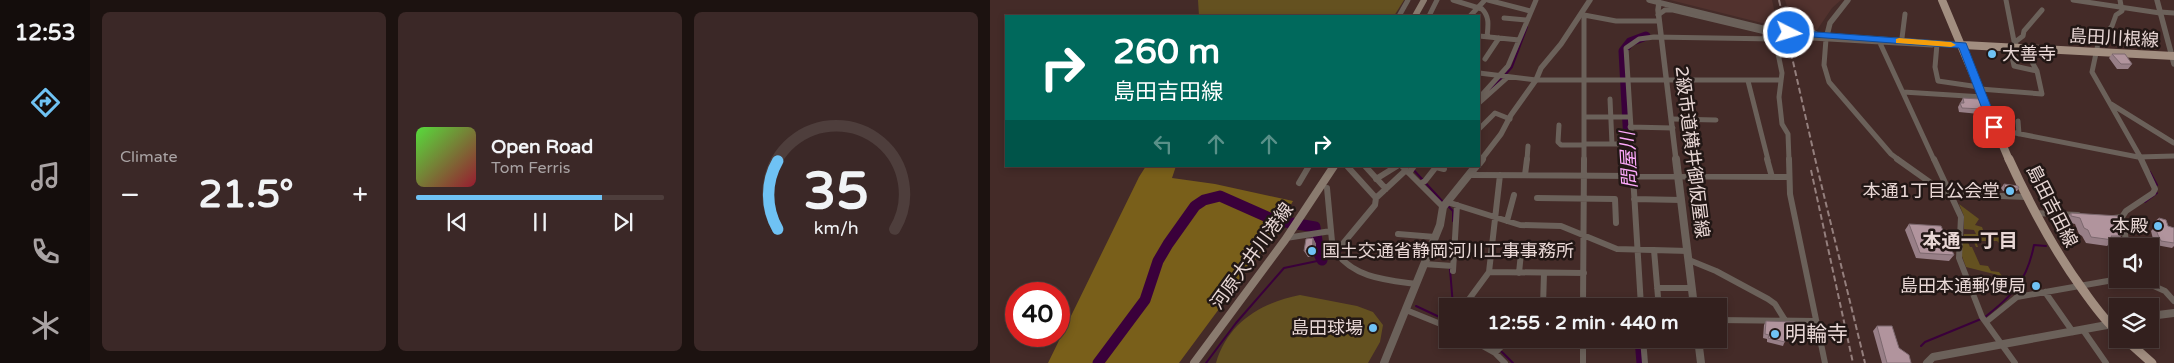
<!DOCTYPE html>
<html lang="en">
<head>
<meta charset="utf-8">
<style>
	:root { --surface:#33201e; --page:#3b2827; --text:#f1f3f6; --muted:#a9a3a4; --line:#4e3e3c; --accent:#6fc2f4 }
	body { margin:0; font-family:"Varela Round","Noto Sans JP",sans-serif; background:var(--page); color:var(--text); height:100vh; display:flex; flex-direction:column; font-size:19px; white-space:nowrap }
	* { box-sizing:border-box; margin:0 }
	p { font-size:16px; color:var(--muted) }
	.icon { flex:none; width:28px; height:28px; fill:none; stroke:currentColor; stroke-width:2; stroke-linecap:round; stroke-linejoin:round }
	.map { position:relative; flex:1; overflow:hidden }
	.sheet { display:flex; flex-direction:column; gap:12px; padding:12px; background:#1c1210; width:900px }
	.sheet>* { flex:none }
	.top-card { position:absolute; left:15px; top:15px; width:475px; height:152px; border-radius:0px; box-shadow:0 2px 8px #0003,0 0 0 1px var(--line); background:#00695c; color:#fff; overflow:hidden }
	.fabs { position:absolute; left:1119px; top:238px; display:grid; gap:10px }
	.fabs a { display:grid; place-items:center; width:50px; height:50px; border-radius:0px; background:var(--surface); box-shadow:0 2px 8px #0003,0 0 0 1px var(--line); font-size:25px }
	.speed { position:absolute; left:15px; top:282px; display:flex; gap:10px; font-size:25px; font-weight:700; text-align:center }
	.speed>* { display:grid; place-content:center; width:65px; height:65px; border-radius:50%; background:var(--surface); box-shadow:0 2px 8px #0003,0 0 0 1px var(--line); line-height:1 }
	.speed .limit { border:8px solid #d22; background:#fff; color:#111 }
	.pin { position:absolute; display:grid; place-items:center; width:42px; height:42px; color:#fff; margin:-21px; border-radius:10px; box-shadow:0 2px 8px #0006 }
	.me { position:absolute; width:55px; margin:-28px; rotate:95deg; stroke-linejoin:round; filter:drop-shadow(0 0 4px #0008) }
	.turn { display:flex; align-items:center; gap:18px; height:105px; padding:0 25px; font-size:22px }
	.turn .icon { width:65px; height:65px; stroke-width:2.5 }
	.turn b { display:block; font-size:35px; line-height:42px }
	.lanes { display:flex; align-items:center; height:48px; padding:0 25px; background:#0003; justify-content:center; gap:25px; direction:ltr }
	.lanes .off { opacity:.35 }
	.big { font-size:38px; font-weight:700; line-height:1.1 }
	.sheet .tile { flex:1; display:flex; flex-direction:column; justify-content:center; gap:8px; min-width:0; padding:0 18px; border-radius:8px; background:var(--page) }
	.sheet .dial { align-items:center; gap:0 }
	.dial svg { height:130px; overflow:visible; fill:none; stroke:var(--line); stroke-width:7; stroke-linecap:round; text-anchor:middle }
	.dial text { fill:var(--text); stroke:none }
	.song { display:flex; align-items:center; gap:15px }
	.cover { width:60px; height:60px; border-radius:8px; background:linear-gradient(135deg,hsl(110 70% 55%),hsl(350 70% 35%)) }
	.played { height:5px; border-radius:2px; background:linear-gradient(90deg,var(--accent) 75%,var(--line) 75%) }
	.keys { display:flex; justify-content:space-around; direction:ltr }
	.heat { display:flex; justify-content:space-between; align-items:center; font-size:28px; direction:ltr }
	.sheet .tiles { flex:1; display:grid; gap:12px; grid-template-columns:repeat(3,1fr) }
	.trip { position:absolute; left:449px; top:298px; width:288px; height:50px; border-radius:0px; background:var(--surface); box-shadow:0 2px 8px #0003,0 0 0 1px var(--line); font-weight:700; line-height:50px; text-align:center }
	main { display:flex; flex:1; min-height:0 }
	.tabs { display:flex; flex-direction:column; width:90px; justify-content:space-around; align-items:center; background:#140d0c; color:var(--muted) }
	.tabs .icon { width:35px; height:35px }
	.tabs .active { color:var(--accent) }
	.tabs b { font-size:22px; color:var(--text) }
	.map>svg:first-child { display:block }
	.built { fill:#52322e }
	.green { fill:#645120 }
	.forest { fill:#795f1a }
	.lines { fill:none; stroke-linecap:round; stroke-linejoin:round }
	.stream { stroke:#3a003b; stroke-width:2 }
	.river-far1 { stroke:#3a003b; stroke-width:9 }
	.river { stroke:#3a003b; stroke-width:11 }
	.minor-far1 { stroke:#6b615a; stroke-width:5 }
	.minor { stroke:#6b615a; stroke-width:6 }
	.tertiary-far1 { stroke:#6b615a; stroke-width:5.5 }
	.tertiary { stroke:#6b615a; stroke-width:8 }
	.secondary-far1 { stroke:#8a7b6f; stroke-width:6 }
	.secondary { stroke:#8a7b6f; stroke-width:8 }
	.primary-far1 { stroke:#a28e80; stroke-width:8 }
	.primary { stroke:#a28e80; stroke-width:9 }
	.rail { stroke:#947f7d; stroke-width:2; stroke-dasharray:6 3; stroke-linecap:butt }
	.wall { fill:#987f87 }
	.shaded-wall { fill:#7c686e }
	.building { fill:#b1949d; stroke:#7c686e }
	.route { fill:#1a73e8; stroke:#114b97 }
	.slow { fill:#f59e0b }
	.poi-dot { fill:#6fc2f4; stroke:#221715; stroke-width:2 }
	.labels { text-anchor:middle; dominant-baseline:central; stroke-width:5; stroke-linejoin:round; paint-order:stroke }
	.street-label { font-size:18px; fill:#e8d7d5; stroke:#221715 }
	.poi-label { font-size:18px; fill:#e8d7d5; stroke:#221715; text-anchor:end }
	.water-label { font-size:19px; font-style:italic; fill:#fda9fb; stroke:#221715 }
	.neighbourhood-label { font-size:19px; font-weight:bold; fill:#e8d7d5; stroke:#221715 }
	.near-poi-label { font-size:21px; fill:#e8d7d5; stroke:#221715; text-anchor:start }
</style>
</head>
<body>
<main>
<nav class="tabs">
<b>12:53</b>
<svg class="icon active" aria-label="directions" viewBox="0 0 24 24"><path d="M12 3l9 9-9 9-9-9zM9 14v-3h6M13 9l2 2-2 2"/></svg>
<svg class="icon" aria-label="music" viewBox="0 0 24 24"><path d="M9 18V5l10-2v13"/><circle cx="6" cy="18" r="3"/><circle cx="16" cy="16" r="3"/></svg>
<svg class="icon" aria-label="phone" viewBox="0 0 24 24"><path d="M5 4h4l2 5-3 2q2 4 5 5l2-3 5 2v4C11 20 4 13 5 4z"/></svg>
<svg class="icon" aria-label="climate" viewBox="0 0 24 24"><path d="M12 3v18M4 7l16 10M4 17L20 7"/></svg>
</nav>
<section class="sheet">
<div class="tiles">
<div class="tile"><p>Climate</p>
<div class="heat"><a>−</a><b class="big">21.5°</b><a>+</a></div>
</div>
<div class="tile">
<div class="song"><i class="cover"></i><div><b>Open Road</b><p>Tom Ferris</p></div></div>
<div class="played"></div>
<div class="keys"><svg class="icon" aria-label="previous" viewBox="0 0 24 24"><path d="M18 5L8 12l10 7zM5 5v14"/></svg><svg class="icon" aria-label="pause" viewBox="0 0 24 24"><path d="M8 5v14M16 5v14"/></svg><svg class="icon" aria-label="next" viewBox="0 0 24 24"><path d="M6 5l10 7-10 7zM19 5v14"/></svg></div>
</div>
<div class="tile dial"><svg viewBox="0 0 100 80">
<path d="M14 69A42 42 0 1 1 86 69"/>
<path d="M14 69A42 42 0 0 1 14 27" stroke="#6fc2f4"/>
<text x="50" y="56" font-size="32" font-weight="700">35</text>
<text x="50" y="72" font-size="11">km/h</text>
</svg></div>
</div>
</section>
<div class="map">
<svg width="1184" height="363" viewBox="0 0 1184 363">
	<rect width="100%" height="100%" fill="#442b28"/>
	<path class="built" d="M680,0H782L788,27Z
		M795,0H851L842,8L827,30L804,31Z"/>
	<path class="green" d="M208,0H414L404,16H209Z
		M969,204L989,219L985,225L992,227L995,235H1010L1021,244L1009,243L1007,241H986L988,247H986L983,240H977L980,247H982L990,265L998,266L1001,271L1009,272L1012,276L976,267L970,251L974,234H986L984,230L974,229V216Z
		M310,295L367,306L383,312L393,325L390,342L378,363H226C238,322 271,303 310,295Z"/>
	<path class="forest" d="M156,166H186L182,178L225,184L303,201L283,236L189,363H58L149,177Z"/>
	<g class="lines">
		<path class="stream" d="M515,75L522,67L537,27
			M499,90L512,78
			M420,166L454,203
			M1160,172L1167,185
			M1155,202L1167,193
			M458,206L463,211V221
			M349,253L355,246
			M460,269L463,306
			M426,306L458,321
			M995,317C1023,295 1037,281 1044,245L1056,246
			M490,339L512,352L523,363
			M931,346L935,342L991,319
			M216,363L246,323L294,268L332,260L344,255"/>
		<path class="river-far1" d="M639,160L633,51L640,42L656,36"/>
		<path class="river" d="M639,159L640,170
			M650,339L652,363
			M108,363L155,300L168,261L178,244L205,206L214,200L230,196L284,220L325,227L329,254L332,260"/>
		<path class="minor-far1" d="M463,0L492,9C500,17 498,26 497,37
			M498,0L540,11
			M1016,0L1024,41L1028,48
			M1083,0L1170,13
			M1130,0L1132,11L1126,15L1122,26L1108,44L1102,72L1152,160
			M1170,12L1184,13
			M592,15H594V160
			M594,15L626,21H669
			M668,15L675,10H683L784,34
			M409,16L418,0
			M439,16L447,0
			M480,16L495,0
			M514,18L537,20
			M808,26V31L822,38L942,45
			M808,26L825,33
			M781,29H783L792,73L789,97L792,124L798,134L799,160
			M489,36L529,40
			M912,38L915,14
			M836,39L834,65L839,82L901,154L909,160
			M1025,42L1033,36L1034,31L1052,10
			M890,43L944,160
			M947,44L945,67L948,81L989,87
			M1020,47L1024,66L1047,71L1034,48
			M495,59L509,38
			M489,73L546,80H791
			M758,81L778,160
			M990,89L1052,94L1047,71
			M913,92L993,97
			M489,98L518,66L546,0
			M620,99L622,144
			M489,103L518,77
			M1121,104L1184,143
			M594,117H639
			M682,119L726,120
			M1028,121L1029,134
			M569,125L568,142L571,145H594
			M640,127L683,128
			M489,129L505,113L520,119
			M1005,129L1148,157L1184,156
			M594,144H641
			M537,160L538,146
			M643,160L636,48L649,39L664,37L785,39"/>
		<path class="minor" d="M642,159L651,306
			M777,159L782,177
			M799,159L800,194L835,363
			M907,159L962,198
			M944,159L971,217L969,258L992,317L1025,363
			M357,166L386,198
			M375,166L396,189
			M412,166L453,207
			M419,173L424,166
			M480,175L799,177
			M535,175L537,159
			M386,179L407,166
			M309,183L319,166
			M430,184L435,181L446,167L454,169
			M337,188L343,252H346C364,278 397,280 426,284
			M961,194L1036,197
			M547,198L625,199L626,223
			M644,199L691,200
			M457,202L530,225L571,226L627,249L698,251
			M1045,213L1088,215
			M1132,217L1137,246
			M1124,218L1132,217L1136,211L1163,193L1165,189L1151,159
			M517,221L524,195
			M408,234L445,237
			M296,238L341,231
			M664,250L668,297
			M346,252L385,205L386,198L416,170
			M699,260L726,271L778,299L785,304L795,320
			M434,264L463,266
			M463,271L467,205
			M499,272L594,273
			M529,273L531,253
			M1148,279L1175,291L1184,301
			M667,288H702
			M1055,292L1083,332
			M474,306L499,272L510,175
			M553,306L554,273
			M593,306L594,159
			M416,310L458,327
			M728,320L825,321
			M996,322L1027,297L1129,279
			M1093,330L1116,363
			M480,339L505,353L519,339
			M593,339V363
			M653,339L655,363
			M505,353L515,363"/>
		<path class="tertiary-far1" d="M659,0L788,32L973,45
			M1167,0L1184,64
			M669,3L668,10L686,160
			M836,39L840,23L858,0
			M491,160L511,134L521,115L546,80L551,68L571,44L600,0"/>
		<path class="tertiary" d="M686,159L704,306
			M489,163L492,159
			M1160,316L1184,313
			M708,339L711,363
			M394,363L450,225L453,207L486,166
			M937,363L943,357L1128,323"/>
		<path class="secondary-far1" d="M425,16L434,0"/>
		<path class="secondary" d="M204,363L295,240L344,166"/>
		<path class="primary-far1" d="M952,0L1019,160
			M973,45L1184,56"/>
		<path class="primary" d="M1019,159C1040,205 1063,249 1093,290C1104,305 1114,320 1128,332
			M1135,339L1162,363"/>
		<path class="rail" d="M789,0L827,167L875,363
			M821,170L863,363"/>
	</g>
	<path class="wall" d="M1122,54L1142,64L1138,69H1127L1119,58Z
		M973,98L994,106L989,114L969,112L968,107Z
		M1014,184L1029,188L1027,191H1013L1011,188Z
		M1081,213L1137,231L1124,242H1121L1117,246L1096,243L1092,236L1089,234L1085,224L1076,222L1075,219Z
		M1169,218L1178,226L1184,228V246L1182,248L1166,245L1163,239L1161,231L1165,227L1164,222Z
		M919,224L964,255L959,261L926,258L915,230Z
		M323,238L326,244L325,256L318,257L314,251Z
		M776,321L806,330L804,334L798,333L793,346L777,342V339L773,338L774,325Z
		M887,326L909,348L921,363H892L883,331Z"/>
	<path class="shaded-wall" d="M323,238L326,244L325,256L322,250Z"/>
	<path class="building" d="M1122,54H1135L1142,64H1131Z
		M973,98L989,99L994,106L992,109L972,108L970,103H974Z
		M1014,184L1028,186L1029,188H1015Z
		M1081,213L1129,216L1137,231L1128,230L1130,236H1121L1123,240L1101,237L1098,230L1094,228L1090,218L1081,216Z
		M1169,218L1176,220L1178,226L1184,228V243L1171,241L1168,235L1165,227L1172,228Z
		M919,224L951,226L964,255L930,253Z
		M323,238L322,250L314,251L316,239Z
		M776,321L806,322V330L798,329V335H795V342L778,338L779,335L775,334Z
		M887,326H902L909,348L919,355L921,363H897Z"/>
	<path class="route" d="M799,30L976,43L1009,127L1004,131L999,127L969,48L796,35L794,33Z"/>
	<path class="slow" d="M909,38L961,42L966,45L961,47L906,43V39Z"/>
	<g class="poi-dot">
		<circle cx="1002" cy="54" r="5"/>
		<circle cx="1020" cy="191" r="5"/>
		<circle cx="1168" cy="226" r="5"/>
		<circle cx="322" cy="251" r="5"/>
		<circle cx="1046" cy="286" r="5"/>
		<circle cx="383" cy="328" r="5"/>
		<circle cx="785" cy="334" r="5"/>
	</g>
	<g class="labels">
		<g class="street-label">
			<text transform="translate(1124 38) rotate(3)">島田川根線</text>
			<text transform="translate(702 152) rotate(83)">2級市道横井御仮屋線</text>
			<text transform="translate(1062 206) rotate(63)">島田吉田線</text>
			<text transform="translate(262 256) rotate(-54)">河原大井川港線</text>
		</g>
		<g class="poi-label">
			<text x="1012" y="54" text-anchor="start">大善寺</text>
			<text x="1010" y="191">本通1丁目公会堂</text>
			<text x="1158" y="226">本殿</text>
			<text x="332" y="251" text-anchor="start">国土交通省静岡河川工事事務所</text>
			<text x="1036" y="286">島田本通郵便局</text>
			<text x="373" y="328">島田球場</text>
		</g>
		<g class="water-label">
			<text transform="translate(639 160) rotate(-93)">問屋川</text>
		</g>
		<g class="neighbourhood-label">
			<text x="980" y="241">本通一丁目</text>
		</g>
		<g class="near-poi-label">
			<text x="795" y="334">明輪寺</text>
		</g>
	</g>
</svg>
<div class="fabs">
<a><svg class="icon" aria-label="sound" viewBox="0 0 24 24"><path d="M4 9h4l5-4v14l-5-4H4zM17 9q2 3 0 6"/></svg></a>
<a><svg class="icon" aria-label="layers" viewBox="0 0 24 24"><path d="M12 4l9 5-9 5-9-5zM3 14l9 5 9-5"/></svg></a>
</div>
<div class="speed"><div class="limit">40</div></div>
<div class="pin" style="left:1004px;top:127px;background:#d93025"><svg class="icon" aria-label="arrive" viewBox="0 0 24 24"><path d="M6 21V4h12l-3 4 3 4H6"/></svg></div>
<svg class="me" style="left:799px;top:33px" viewBox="-20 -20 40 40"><circle r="17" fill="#1a73e8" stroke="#fff" stroke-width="3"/><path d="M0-11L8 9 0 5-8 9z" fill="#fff"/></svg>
<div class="trip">12:55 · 2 min · 440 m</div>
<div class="top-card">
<div class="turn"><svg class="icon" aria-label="right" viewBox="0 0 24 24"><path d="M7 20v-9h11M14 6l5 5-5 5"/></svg><div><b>260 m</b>島田吉田線</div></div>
<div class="lanes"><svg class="icon off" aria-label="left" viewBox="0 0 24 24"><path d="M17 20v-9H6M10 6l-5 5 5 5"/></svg><svg class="icon off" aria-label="ahead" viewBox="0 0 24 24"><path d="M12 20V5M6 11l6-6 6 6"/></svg><svg class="icon off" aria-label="ahead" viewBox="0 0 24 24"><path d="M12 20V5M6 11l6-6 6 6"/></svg><svg class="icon" aria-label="right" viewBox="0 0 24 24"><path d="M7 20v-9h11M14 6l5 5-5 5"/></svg></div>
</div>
</div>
</main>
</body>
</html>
